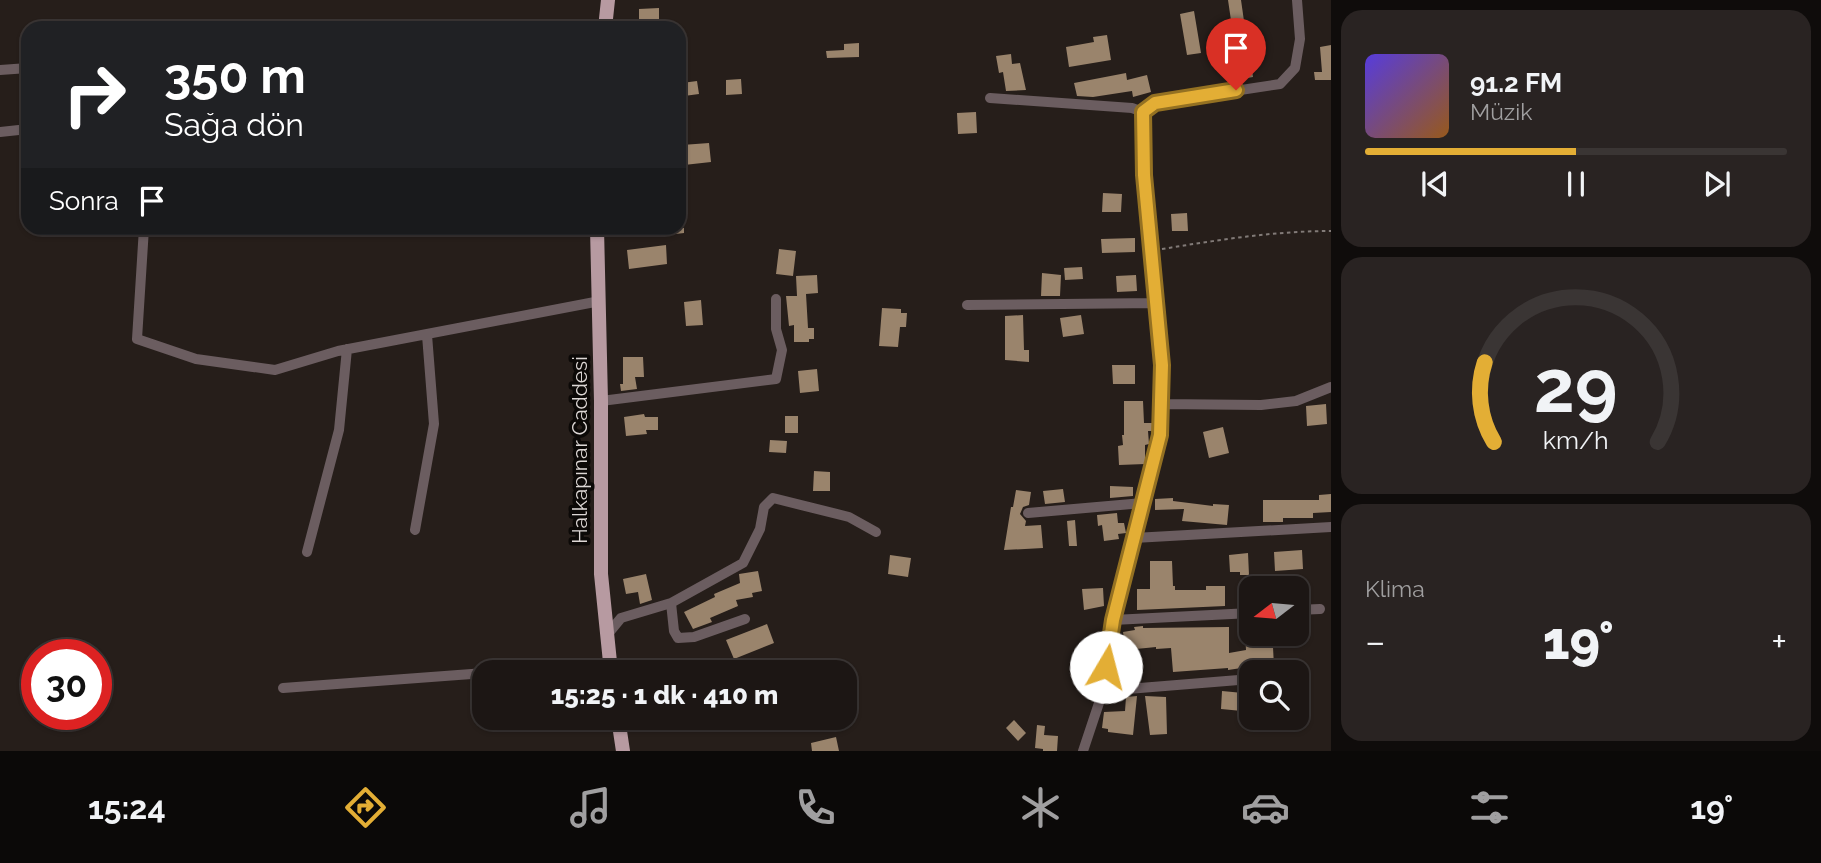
<!DOCTYPE html>
<html lang="tr">
<head>
<meta charset="utf-8">
<style>
	:root { --surface:#1c1614; --page:#292322; --text:#f1f3f6; --muted:#a09fa0; --line:#3a3534; --accent:#e3ae35 }
	body { margin:0; font-family:Raleway,sans-serif; background:var(--page); color:var(--text); height:100vh; display:flex; flex-direction:column; font-size:26px; white-space:nowrap }
	* { box-sizing:border-box; margin:0 }
	p { font-size:23px; color:var(--muted) }
	.icon { flex:none; width:38px; height:38px; fill:none; stroke:currentColor; stroke-width:2; stroke-linecap:round; stroke-linejoin:round }
	.map { position:relative; flex:1; overflow:hidden }
	.details { display:flex; flex-direction:column; gap:10px; padding:10px; background:#0f0c0b; width:490px }
	.details>* { flex:none }
	.top-card { position:absolute; left:21px; top:21px; width:665px; height:214px; border-radius:21px; box-shadow:0 2px 5px #0004,0 0 0 2px var(--line); background:#202124; color:#fff; overflow:hidden }
	.needle { width:46px; rotate:254deg }
	.fabs { position:absolute; left:1239px; top:576px; display:grid; gap:14px }
	.fabs a { display:grid; place-items:center; width:70px; height:70px; border-radius:14px; background:var(--surface); box-shadow:0 2px 5px #0004,0 0 0 2px var(--line); font-size:35px }
	.speed { position:absolute; left:21px; top:639px; display:flex; gap:14px; font-size:35px; font-weight:700; text-align:center }
	.speed>* { display:grid; place-content:center; width:91px; height:91px; border-radius:50%; background:var(--surface); box-shadow:0 2px 5px #0004,0 0 0 2px var(--line); line-height:1 }
	.speed .limit { border:10px solid #d22; background:#fff; color:#111 }
	.pin { position:absolute; display:grid; place-items:center; width:60px; height:60px; color:#fff; margin:-72px -30px; border-radius:50% 50% 50% 0; rotate:-45deg; box-shadow:0 0 7px #0007 }
	.pin .icon { rotate:45deg }
	.me { position:absolute; width:77px; margin:-38px; rotate:8deg; stroke-linejoin:round; filter:drop-shadow(0 0 5px #0008) }
	.turn { display:flex; align-items:center; gap:24px; height:147px; padding:0 28px; font-size:32px }
	.turn .icon { width:91px; height:91px; stroke-width:2.5 }
	.turn b { display:block; font-size:49px; line-height:60px }
	.then { display:flex; align-items:center; height:66px; padding:0 28px; background:#0003; gap:14px; font-size:26px }
	.big { font-size:52px; font-weight:800; line-height:1.1 }
	.details .card { flex:1; display:flex; flex-direction:column; justify-content:center; gap:10px; min-width:0; padding:0 24px; border-radius:21px; background:var(--page) }
	.details .dial { align-items:center; gap:0 }
	.dial svg { height:182px; overflow:visible; fill:none; stroke:var(--line); stroke-width:7; stroke-linecap:round; text-anchor:middle }
	.dial text { fill:var(--text); stroke:none }
	.song { display:flex; align-items:center; gap:21px }
	.cover { width:84px; height:84px; border-radius:10px; background:linear-gradient(135deg,hsl(250 70% 55%),hsl(30 70% 35%)) }
	.played { height:7px; border-radius:4px; background:linear-gradient(90deg,var(--accent) 50%,var(--line) 50%) }
	.keys { display:flex; justify-content:space-around; direction:ltr }
	.heat { display:flex; justify-content:space-between; align-items:center; font-size:38px; direction:ltr }
	.trip { position:absolute; left:472px; top:660px; width:385px; height:70px; border-radius:21px; background:var(--surface); box-shadow:0 2px 5px #0004,0 0 0 2px var(--line); font-weight:800; line-height:70px; text-align:center }
	.tab-bar { display:flex; height:112px; justify-content:space-around; align-items:center; background:#0b0908; color:var(--muted) }
	.tab-bar .icon { width:49px; height:49px }
	.tab-bar .selected { color:var(--accent) }
	.tab-bar b { font-size:32px; color:var(--text) }
	main { display:flex; flex:1; min-height:0 }
	.map>svg:first-child { display:block }
	.building { fill:#9a846c }
	.lines { fill:none; stroke-linecap:round; stroke-linejoin:round }
	.path { stroke:#827b78; stroke-width:2; stroke-dasharray:3.5 3.5; stroke-linecap:butt }
	.minor { stroke:#6b5d60; stroke-width:10 }
	.major { stroke:#b79aa1; stroke-width:14 }
	.route-casing { stroke:#947122; stroke-width:18 }
	.route { stroke:#e3ae35; stroke-width:12 }
	.labels { text-anchor:middle; dominant-baseline:central; stroke-width:7; stroke-linejoin:round; paint-order:stroke }
	.street-label { font-size:21px; fill:#ddd7d5; stroke:#0c0907 }
</style>
</head>
<body>
<main>
<div class="map">
<svg width="1331" height="751" viewBox="0 0 1331 751">
	<rect width="100%" height="100%" fill="#261e1a"/>
	<path class="building" d="M1228,0H1241L1247,42L1252,41L1255,57L1250,58L1253,77L1236,80L1232,62L1237,61Z
		M659,8V25L639,26V9Z
		M1194,11L1201,53L1187,55L1180,14Z
		M1107,35L1111,60L1069,67L1066,47L1094,42L1093,37Z
		M859,43V57L827,58L826,51L844,50V44Z
		M1331,45V80H1315L1314,72H1322L1320,47Z
		M1011,54L1012,64L1020,63L1026,90L1006,91L1003,72L999,73L996,56Z
		M1126,73L1127,80L1147,75L1151,92L1133,97L1132,91L1093,97L1077,96L1074,83Z
		M741,79L742,94L726,95V80Z
		M697,81L699,94L684,96L682,83Z
		M976,112L977,133L958,134L957,113Z
		M709,143L711,162L684,165L682,145Z
		M1103,193L1122,194L1121,212H1102Z
		M1187,213L1188,231H1172L1171,214Z
		M658,228H684V233L659,236Z
		M1135,238V252L1102,253L1101,239Z
		M666,245L667,264L629,269L627,250Z
		M779,249L796,251L793,276L776,274Z
		M1082,267L1083,279L1065,280L1064,268Z
		M1042,273L1061,275L1060,296H1041Z
		M817,275L818,293L806,294L808,328H814V339H809V342H794V325L789,326L786,296H797L796,276Z
		M1136,275L1137,291L1117,292L1116,276Z
		M701,300L703,325L686,326L684,302Z
		M882,308L901,309V313H907L906,327H900L898,347L879,346Z
		M1023,315L1024,350H1029V362L1005,360V316Z
		M1081,315L1084,334L1063,337L1060,318Z
		M623,357H643L644,377H635L637,389L621,391L620,384H623Z
		M1112,365H1135V384H1113Z
		M817,369L819,391L800,393L798,371Z
		M1124,401H1143L1144,423H1152V431H1148L1149,444L1145,445V464L1119,465L1118,446L1123,445L1122,435H1124Z
		M1326,404L1327,424L1307,426L1306,406Z
		M644,414L645,417H658V430H646L647,434L626,436L624,417Z
		M785,416H798V433H785Z
		M1223,427L1229,453L1209,458L1203,432Z
		M770,440L787,441L786,453L769,452Z
		M814,471L830,472V491H813Z
		M1110,486L1133,487V496L1110,498Z
		M1063,489L1065,502L1045,504L1043,491Z
		M1016,490L1031,492L1029,505L1023,507L1020,514L1026,521L1025,526L1041,525L1043,548L1004,550L1011,507H1013Z
		M1331,494V512L1313,513V518H1283V522H1263V500H1319V495Z
		M1173,498V501L1213,506V504L1229,505L1227,525L1182,521L1184,509L1155,510V499Z
		M1117,513L1118,523H1124L1126,533L1118,534L1119,539L1104,541L1102,525L1098,526L1097,515Z
		M1075,520L1077,546H1069L1067,521Z
		M1302,550L1303,569L1275,571L1274,552Z
		M1248,553L1249,575H1240V572H1230L1229,555Z
		M890,555L911,558L908,577L888,574Z
		M1150,561H1172L1173,586H1175V590H1206V586H1225V606L1137,610V589H1150Z
		M758,571L762,591L752,593L753,597L736,600L738,606L710,618L712,622L693,629L684,612L715,597L714,594L740,583L739,574Z
		M646,574L652,600L640,604L638,592L626,594L623,579Z
		M1103,588L1104,606L1084,610L1082,589Z
		M767,624L774,643L734,659L726,640Z
		M1143,626V628L1229,627V653L1246,650L1245,634H1262L1263,648L1273,647L1274,667L1256,669L1255,666L1228,670V668L1173,672L1171,648L1156,649V647L1136,649V646L1125,647L1123,632L1135,630L1134,627Z
		M1222,691L1243,693L1242,711L1221,709Z
		M1137,696L1133,735L1108,732V729L1102,728L1104,712L1125,711L1126,697Z
		M1145,696L1166,697L1167,734L1150,735Z
		M1014,720L1026,733L1018,741L1006,728Z
		M1037,725L1045,726L1044,735L1058,736L1057,751H1043V749L1035,748Z
		M836,737L839,751H812L811,743Z"/>
	<g class="lines">
		<path class="path" d="M1162,249C1218,240 1274,231 1331,231"/>
		<path class="minor" d="M0,70L28,68
			M990,98L1132,108L1143,112
			M0,132L28,129
			M144,228L137,339L196,359L275,370L338,351L600,301
			M967,305L1156,303
			M601,401L776,379L782,350L776,329V299
			M1161,404L1261,405L1296,401L1331,387
			M1028,513L1143,503
			M415,530L434,424L427,335
			M1134,538L1331,527
			M307,552L339,430L347,349
			M671,603L674,631L678,638L694,637L745,619
			M1297,610L1320,609
			M1113,620L1251,613
			M607,635L621,618L671,603L743,563L760,529L764,507L773,498L849,517L876,532
			M494,672L610,663
			M283,688L485,673
			M1103,691L1251,679
			M1083,751L1103,691L1113,620L1160,435L1162,365L1144,175L1143,112L1155,103L1280,84L1295,68L1300,39L1297,0"/>
		<path class="major" d="M605,28L608,0
			M597,228L601,401V574L611,672
			M618,718L623,751"/>
	</g>
	<g class="lines">
		<g class="route-casing">
			<path id="route" d="M1106,667L1113,620L1160,435L1162,365L1144,175L1143,112L1155,103L1236,90"/>
		</g>
		<use href="#route" class="route"/>
	</g>
	<g class="labels">
		<g class="street-label">
			<text transform="translate(579 450) rotate(-90)">Halkapınar Caddesi</text>
		</g>
	</g>
</svg>
<div class="fabs">
<a><svg class="needle" viewBox="-14 -14 28 28"><path d="M0-13l5 13h-10z" fill="#e53935"/><path d="M0 13l5-13h-10z" fill="#a09fa0"/></svg></a>
<a><svg class="icon" aria-label="search" viewBox="0 0 24 24"><circle cx="10" cy="10" r="6"/><path d="M15 15l6 6"/></svg></a>
</div>
<div class="speed"><div class="limit">30</div></div>
<div class="pin" style="left:1236px;top:90px;background:#d93025"><svg class="icon" aria-label="arrive" viewBox="0 0 24 24"><path d="M6 21V4h12l-3 4 3 4H6"/></svg></div>
<svg class="me" style="left:1106px;top:667px" viewBox="-20 -20 40 40"><circle r="19" fill="#fff"/><path d="M0-13L10 11 0 6-10 11z" fill="#e3ae35"/></svg>
<div class="trip">15:25 · 1 dk · 410 m</div>
<div class="top-card">
<div class="turn"><svg class="icon" aria-label="right" viewBox="0 0 24 24"><path d="M7 20v-9h11M14 6l5 5-5 5"/></svg><div><b>350 m</b>Sağa dön</div></div>
<div class="then">Sonra<svg class="icon" aria-label="arrive" viewBox="0 0 24 24"><path d="M6 21V4h12l-3 4 3 4H6"/></svg></div>
</div>
</div>
<section class="details">
<div class="card">
<div class="song"><i class="cover"></i><div><b>91.2 FM</b><p>Müzik</p></div></div>
<div class="played"></div>
<div class="keys"><svg class="icon" aria-label="previous" viewBox="0 0 24 24"><path d="M18 5L8 12l10 7zM5 5v14"/></svg><svg class="icon" aria-label="pause" viewBox="0 0 24 24"><path d="M8 5v14M16 5v14"/></svg><svg class="icon" aria-label="next" viewBox="0 0 24 24"><path d="M6 5l10 7-10 7zM19 5v14"/></svg></div>
</div>
<div class="card dial"><svg viewBox="0 0 100 80">
<path d="M14 69A42 42 0 1 1 86 69"/>
<path d="M14 69A42 42 0 0 1 10 34" stroke="#e3ae35"/>
<text x="50" y="56" font-size="32" font-weight="700">29</text>
<text x="50" y="72" font-size="11">km/h</text>
</svg></div>
<div class="card"><p>Klima</p>
<div class="heat"><a>−</a><b class="big">19°</b><a>+</a></div>
</div>
</section>
</main>
<nav class="tab-bar">
<b>15:24</b>
<svg class="icon selected" aria-label="directions" viewBox="0 0 24 24"><path d="M12 3l9 9-9 9-9-9zM9 14v-3h6M13 9l2 2-2 2"/></svg>
<svg class="icon" aria-label="music" viewBox="0 0 24 24"><path d="M9 18V5l10-2v13"/><circle cx="6" cy="18" r="3"/><circle cx="16" cy="16" r="3"/></svg>
<svg class="icon" aria-label="phone" viewBox="0 0 24 24"><path d="M5 4h4l2 5-3 2q2 4 5 5l2-3 5 2v4C11 20 4 13 5 4z"/></svg>
<svg class="icon" aria-label="climate" viewBox="0 0 24 24"><path d="M12 3v18M4 7l16 10M4 17L20 7"/></svg>
<svg class="icon" aria-label="car" viewBox="0 0 24 24"><path d="M5 17H2v-5l4-1 3-4h7l3 4 3 1v5h-3M9 17h6M6 11h13"/><circle cx="7" cy="17" r="2"/><circle cx="17" cy="17" r="2"/></svg>
<svg class="icon" aria-label="filters" viewBox="0 0 24 24"><path d="M4 7h16M4 17h16"/><circle cx="9" cy="7" r="2"/><circle cx="15" cy="17" r="2"/></svg>
<b>19°</b>
</nav>
</body>
</html>
